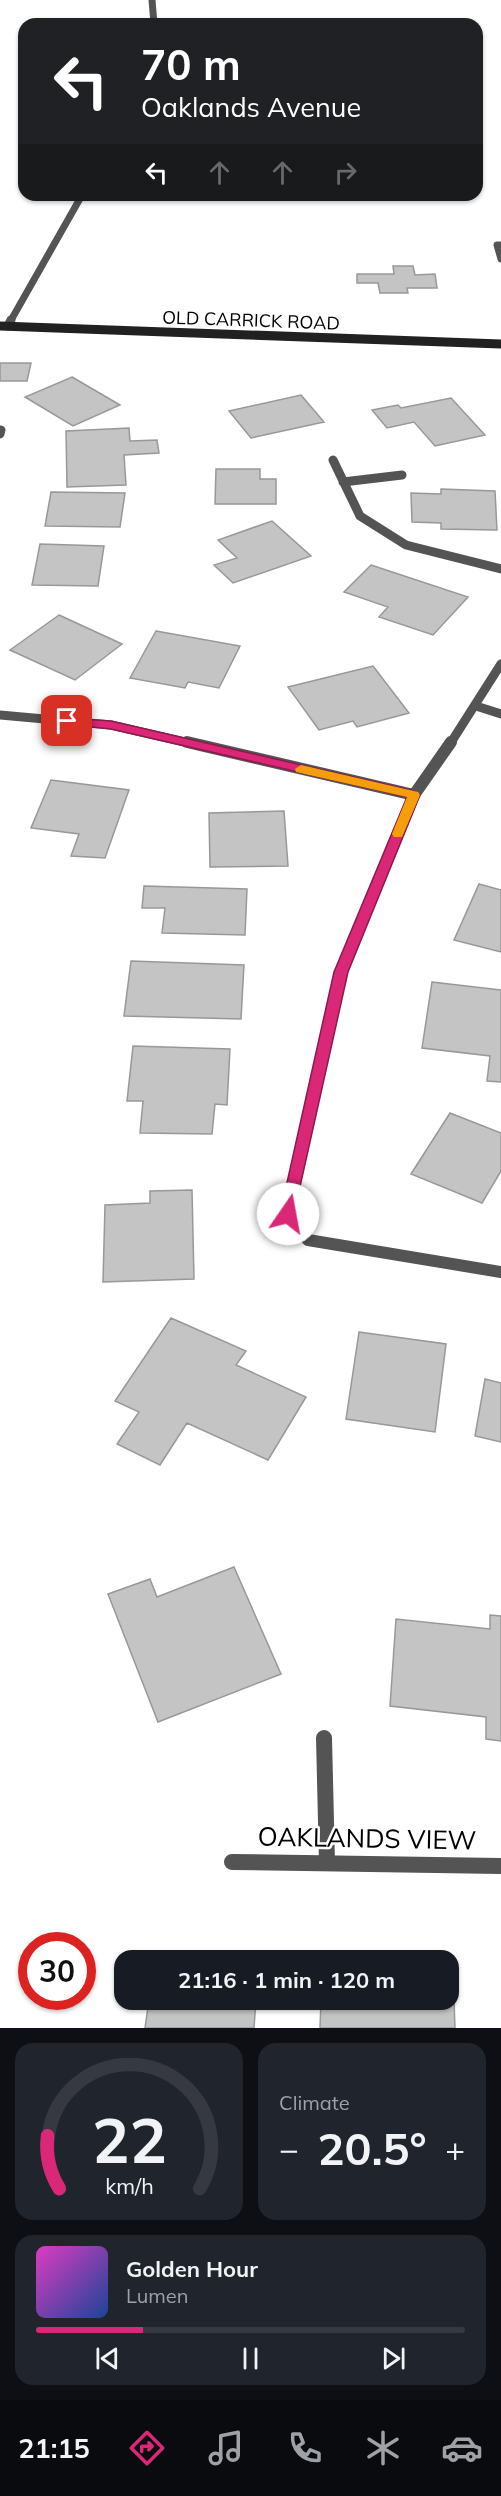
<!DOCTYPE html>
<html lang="en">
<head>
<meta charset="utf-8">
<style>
	:root { --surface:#171b24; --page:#20242c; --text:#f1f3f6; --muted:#9ea1a6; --line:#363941; --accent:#db2777 }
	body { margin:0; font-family:Mulish,sans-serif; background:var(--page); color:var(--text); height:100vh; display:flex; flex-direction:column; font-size:22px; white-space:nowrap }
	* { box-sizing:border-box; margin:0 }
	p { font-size:20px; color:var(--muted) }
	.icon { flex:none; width:33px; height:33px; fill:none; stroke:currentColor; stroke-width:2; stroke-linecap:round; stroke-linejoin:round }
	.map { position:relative; height:2028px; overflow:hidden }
	.details { display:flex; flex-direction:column; gap:15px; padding:15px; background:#0d0f14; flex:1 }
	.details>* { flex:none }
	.guide { position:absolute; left:18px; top:18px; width:465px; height:183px; border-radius:18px; box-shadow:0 2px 4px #0004; background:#202124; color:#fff; overflow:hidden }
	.speed { position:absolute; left:18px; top:1932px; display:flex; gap:12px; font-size:30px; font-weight:700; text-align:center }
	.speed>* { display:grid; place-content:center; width:78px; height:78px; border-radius:50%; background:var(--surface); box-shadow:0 2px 4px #0004; line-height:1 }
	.speed .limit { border:9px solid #d22; background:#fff; color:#111 }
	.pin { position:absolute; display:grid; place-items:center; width:51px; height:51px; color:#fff; margin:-26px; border-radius:12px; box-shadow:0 3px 9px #0006 }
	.me { position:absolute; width:66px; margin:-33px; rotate:12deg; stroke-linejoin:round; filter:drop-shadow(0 0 4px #0008) }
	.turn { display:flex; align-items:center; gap:21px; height:126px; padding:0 24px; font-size:27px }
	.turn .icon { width:78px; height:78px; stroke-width:2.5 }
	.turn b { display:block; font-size:42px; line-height:51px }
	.lanes { display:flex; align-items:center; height:57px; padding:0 24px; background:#0003; justify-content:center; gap:30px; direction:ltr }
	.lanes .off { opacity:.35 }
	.big { font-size:45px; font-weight:700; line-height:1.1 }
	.details .tile { flex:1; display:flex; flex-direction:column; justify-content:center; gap:9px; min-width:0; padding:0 21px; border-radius:18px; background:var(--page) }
	.details .dial { align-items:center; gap:0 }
	.dial svg { height:156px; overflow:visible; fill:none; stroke:var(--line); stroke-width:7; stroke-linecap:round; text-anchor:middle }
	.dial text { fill:var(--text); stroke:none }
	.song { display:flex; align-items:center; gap:18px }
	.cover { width:72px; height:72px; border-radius:9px; background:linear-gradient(135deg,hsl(310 70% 55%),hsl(220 70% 35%)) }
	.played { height:6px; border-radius:3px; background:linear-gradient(90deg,var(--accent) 25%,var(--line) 25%) }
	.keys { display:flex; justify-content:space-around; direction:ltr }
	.heat { display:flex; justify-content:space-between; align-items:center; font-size:33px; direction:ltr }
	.details .tiles { flex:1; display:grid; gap:15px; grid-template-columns:1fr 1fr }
	.tile:last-child { grid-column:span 2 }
	.trip { position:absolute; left:114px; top:1950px; width:345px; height:60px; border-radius:18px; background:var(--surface); box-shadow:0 2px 4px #0004; font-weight:700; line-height:60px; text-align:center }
	.tab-bar { display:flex; height:96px; justify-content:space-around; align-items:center; background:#090b0e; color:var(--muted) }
	.tab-bar .icon { width:42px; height:42px }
	.tab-bar .selected { color:var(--accent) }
	.tab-bar b { font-size:27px; color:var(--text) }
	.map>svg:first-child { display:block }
	.building { fill:#c4c4c4; stroke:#989898; stroke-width:1.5 }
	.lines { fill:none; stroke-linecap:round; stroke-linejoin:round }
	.service { stroke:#545454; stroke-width:7 }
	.minor-far2 { stroke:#545454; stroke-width:9 }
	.minor-far1 { stroke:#545454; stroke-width:12 }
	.minor { stroke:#545454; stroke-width:16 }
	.tertiary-far1 { stroke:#545454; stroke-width:7 }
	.tertiary { stroke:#545454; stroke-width:9 }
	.secondary { stroke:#212121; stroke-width:9 }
	.route { fill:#db2777; stroke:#8e194d; stroke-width:1.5 }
	.slow { fill:#f59e0b }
	.labels { text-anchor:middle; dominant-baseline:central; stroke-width:5; stroke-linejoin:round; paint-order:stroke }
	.far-street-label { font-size:18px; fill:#000; stroke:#fff }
	.near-street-label { font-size:26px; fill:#000; stroke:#fff }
</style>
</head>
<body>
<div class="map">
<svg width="501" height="2028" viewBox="0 0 501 2028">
	<rect width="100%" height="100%" fill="#fff"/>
	<path class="building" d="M393,266H413L415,275L435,274L437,288H407L408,293H380L378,283H357V274H394Z
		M0,363H31L27,381H0Z
		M72,377L120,405L73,426L25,397Z
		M301,395L324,422L251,438L229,411Z
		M451,398L485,435L435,446L414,422L387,428L372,410L398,405L401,408Z
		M129,428L130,441L157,440L159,453L124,455L126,485L67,487L66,431Z
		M216,469H260V479H276V504H215Z
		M441,489L495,491L497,530L441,529V523L412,522L411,493L441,494Z
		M51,492L125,493L120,527L45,526Z
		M272,521L311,556L233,583L214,565L237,558L218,540Z
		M40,544L104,546L98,586L32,585Z
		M371,565L468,597L433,635L379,617L388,607L344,592Z
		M59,615L122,644L75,680L10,650Z
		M156,631L240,646L219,688L188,682L185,688L130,678Z
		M373,666L409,713L357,727L353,721L319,730L288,687Z
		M51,780L129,790L105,858L71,856L79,834L31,828Z
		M284,811L288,866L210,867L209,813Z
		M479,884L501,890V952L454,940Z
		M144,886L247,889L245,935L162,933L165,908H142Z
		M131,961L244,965L241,1019L124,1016Z
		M432,982L501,990V1082L487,1081L490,1056L422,1048Z
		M133,1046L230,1049L227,1105L215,1104L212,1134L140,1133L143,1101H127Z
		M450,1113L501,1133V1171L482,1203L411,1174Z
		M192,1190L194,1279L103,1282L105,1205L150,1203V1191Z
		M171,1318L246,1351L236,1365L306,1397L268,1460L187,1423L160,1465L117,1444L139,1412L115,1401Z
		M359,1332L446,1344L435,1432L346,1419Z
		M485,1379L501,1383V1442L475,1436Z
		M234,1567L281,1674L158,1722L108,1594L150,1579L157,1597Z
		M490,1615L501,1616V1741L486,1739V1717L390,1706L396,1619L490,1629Z
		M149,2000H256L254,2028H145Z
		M321,2000H454L455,2028H320Z"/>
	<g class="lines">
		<path class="service" d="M501,245H497L501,259"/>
		<path class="minor-far2" d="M0,434L1,430
			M333,460L360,516L406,545L501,569
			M343,482L402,475
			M476,706L501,714
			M0,715L111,725L193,744
			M450,744L501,664"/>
		<path class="minor-far1" d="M187,742L414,795
			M451,742L414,795L341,972L288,1214L308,1240L501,1272"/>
		<path class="minor" d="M324,1738L327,1863
			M232,1862L501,1866"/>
		<path class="tertiary-far1" d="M152,0L154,24
			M10,322L82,195"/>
		<path class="tertiary" d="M8,326L11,320"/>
		<path class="secondary" d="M0,326L501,344"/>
	</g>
	<path class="route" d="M67,718L111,721L414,791L420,795L348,972L293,1218L288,1220L280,1214L334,972L407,797L111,729L63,724V719Z"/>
	<path class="slow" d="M301,765L418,792L420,795L402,837H394L392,834L407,797L296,772L295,769Z"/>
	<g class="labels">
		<g class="far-street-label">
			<text transform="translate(251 320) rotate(2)">OLD CARRICK ROAD</text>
		</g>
		<g class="near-street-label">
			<text transform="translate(367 1838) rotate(1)">OAKLANDS VIEW</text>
		</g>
	</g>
</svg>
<div class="speed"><div class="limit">30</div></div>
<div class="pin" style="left:67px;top:721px;background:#d93025"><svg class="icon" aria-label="arrive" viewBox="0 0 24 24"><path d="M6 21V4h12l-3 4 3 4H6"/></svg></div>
<svg class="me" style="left:288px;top:1214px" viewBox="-20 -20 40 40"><circle r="19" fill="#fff"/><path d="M0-13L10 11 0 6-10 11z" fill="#db2777"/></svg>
<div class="trip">21:16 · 1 min · 120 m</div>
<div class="guide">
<div class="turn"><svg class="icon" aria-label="left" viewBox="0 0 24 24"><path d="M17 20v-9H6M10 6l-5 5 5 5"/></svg><div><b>70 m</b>Oaklands Avenue</div></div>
<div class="lanes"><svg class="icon" aria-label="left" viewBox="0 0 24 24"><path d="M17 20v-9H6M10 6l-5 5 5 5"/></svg><svg class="icon off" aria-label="ahead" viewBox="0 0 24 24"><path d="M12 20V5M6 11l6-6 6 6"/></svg><svg class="icon off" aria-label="ahead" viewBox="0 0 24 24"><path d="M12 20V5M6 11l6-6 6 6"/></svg><svg class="icon off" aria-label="right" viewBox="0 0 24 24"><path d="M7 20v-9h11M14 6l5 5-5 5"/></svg></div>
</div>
</div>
<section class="details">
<div class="tiles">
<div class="tile dial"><svg viewBox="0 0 100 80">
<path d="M14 69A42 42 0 1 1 86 69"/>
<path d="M14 69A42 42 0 0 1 8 42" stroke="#db2777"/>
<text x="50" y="56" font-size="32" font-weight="700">22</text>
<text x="50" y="72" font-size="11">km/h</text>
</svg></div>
<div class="tile"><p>Climate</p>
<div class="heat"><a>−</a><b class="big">20.5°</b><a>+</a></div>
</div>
<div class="tile">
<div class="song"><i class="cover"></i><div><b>Golden Hour</b><p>Lumen</p></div></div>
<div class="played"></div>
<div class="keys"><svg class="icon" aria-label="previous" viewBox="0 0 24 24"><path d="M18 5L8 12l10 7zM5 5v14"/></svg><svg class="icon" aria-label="pause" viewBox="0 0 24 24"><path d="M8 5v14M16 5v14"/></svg><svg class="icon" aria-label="next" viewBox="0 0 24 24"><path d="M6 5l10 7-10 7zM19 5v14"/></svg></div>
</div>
</div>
</section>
<nav class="tab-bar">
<b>21:15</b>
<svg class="icon selected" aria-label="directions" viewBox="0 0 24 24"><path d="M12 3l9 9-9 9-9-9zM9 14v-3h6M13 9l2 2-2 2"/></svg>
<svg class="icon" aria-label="music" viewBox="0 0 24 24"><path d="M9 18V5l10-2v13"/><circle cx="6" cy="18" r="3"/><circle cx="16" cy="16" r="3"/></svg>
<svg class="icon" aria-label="phone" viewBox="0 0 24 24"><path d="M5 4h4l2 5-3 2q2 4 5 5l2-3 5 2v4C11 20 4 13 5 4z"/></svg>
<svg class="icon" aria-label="climate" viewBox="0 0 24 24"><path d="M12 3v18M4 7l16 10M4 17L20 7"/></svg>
<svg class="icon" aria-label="car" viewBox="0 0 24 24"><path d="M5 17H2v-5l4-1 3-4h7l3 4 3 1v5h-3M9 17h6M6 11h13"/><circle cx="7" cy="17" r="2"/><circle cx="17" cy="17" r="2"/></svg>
</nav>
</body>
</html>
